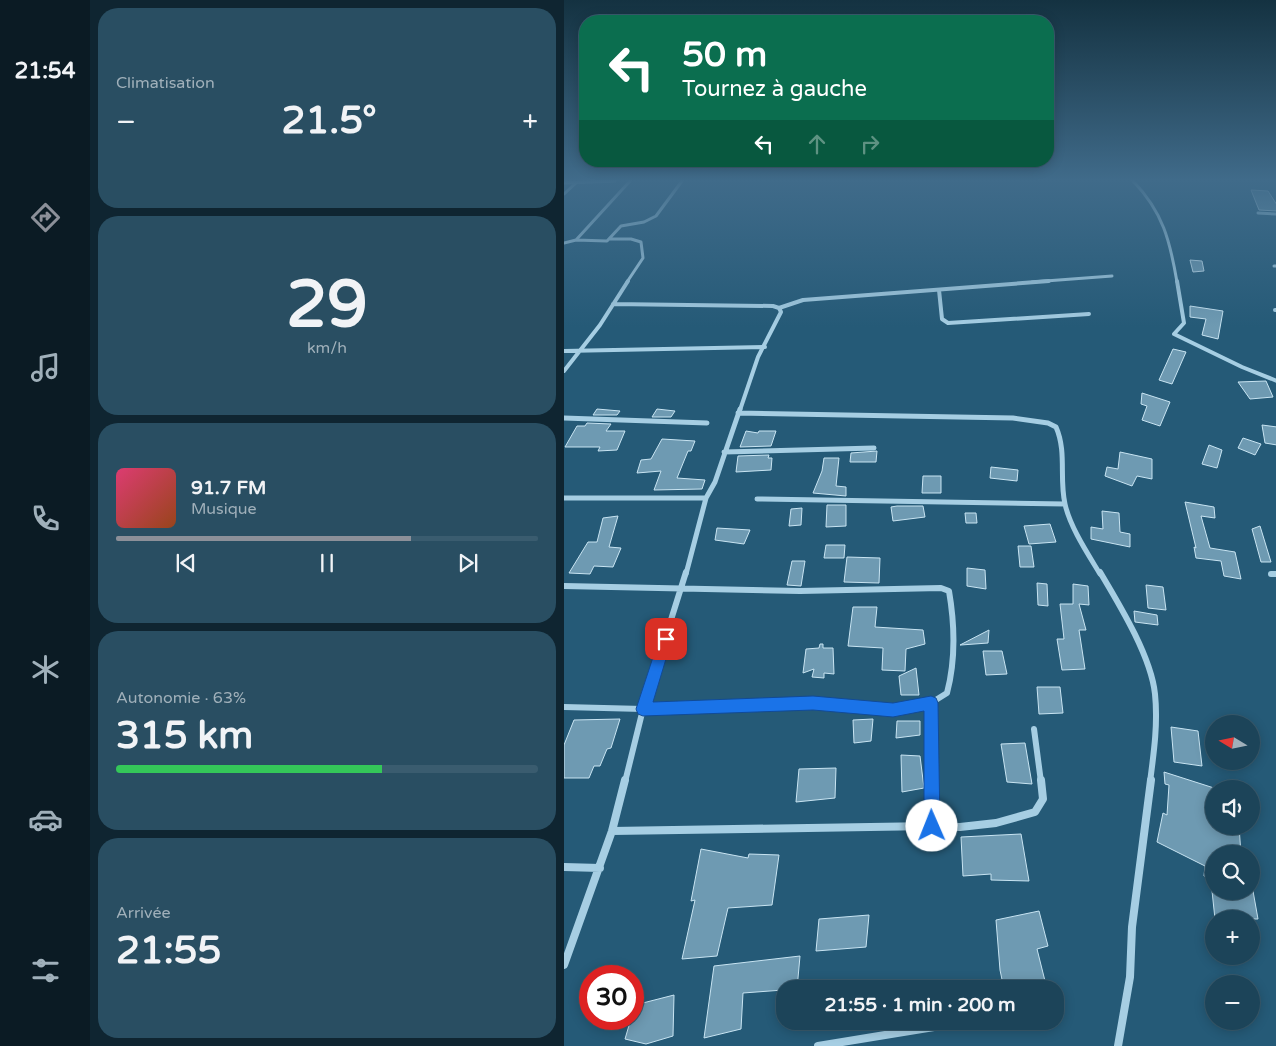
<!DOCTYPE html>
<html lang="fr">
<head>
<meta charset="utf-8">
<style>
	:root { --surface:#1c4459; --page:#294e62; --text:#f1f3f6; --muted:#a0b0ba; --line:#3a5c6f; --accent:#8c9099 }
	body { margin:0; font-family:"Varela Round",sans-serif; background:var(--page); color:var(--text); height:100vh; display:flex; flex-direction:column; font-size:19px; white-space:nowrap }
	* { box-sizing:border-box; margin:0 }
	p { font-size:16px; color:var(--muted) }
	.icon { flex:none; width:28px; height:28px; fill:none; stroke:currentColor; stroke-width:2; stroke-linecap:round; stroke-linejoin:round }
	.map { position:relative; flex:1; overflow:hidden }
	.sheet { display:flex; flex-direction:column; gap:8px; padding:8px; background:#0f2531; width:474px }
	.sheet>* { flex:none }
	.hud { position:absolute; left:15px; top:15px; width:475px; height:152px; border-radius:20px; box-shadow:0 2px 12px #0003,0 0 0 1px var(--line); background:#0b6e4f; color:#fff; overflow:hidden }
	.needle { width:32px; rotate:280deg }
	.buttons { position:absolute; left:641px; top:715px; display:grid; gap:10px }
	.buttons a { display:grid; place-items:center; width:55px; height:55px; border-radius:50%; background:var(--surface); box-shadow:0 2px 12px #0003,0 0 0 1px var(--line); font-size:25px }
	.speed { position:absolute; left:15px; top:965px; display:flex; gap:10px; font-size:25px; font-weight:700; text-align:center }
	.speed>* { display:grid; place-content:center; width:65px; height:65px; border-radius:50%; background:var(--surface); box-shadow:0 2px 12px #0003,0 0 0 1px var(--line); line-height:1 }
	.speed .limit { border:8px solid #d22; background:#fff; color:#111 }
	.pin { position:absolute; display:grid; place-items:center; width:42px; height:42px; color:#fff; margin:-21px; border-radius:10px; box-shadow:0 2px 8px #0006 }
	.me { position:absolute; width:55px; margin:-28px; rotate:359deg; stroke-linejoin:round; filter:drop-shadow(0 0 4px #0008) }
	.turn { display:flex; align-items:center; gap:18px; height:105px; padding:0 20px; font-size:22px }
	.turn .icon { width:65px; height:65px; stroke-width:2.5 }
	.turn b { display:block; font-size:35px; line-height:42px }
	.lanes { display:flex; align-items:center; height:48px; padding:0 20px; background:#0003; justify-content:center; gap:25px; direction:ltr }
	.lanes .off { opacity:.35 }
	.big { font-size:38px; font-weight:700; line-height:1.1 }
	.sheet .card { flex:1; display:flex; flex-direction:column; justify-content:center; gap:8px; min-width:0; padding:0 18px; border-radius:20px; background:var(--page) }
	.sheet .dial { align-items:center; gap:0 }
	.dial b { font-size:65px; line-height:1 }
	.song { display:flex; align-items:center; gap:15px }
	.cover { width:60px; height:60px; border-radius:8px; background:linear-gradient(135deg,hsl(340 70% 55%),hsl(20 70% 35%)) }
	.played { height:5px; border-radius:2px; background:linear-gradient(90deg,var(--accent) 70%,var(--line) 70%) }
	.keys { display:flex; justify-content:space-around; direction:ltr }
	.heat { display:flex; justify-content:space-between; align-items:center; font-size:28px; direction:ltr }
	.charge { height:8px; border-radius:4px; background:linear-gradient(90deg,#34c759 63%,var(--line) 0) }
	.trip { position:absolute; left:212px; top:980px; width:288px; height:50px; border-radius:20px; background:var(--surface); box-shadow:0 2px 12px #0003,0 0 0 1px var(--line); font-weight:700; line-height:50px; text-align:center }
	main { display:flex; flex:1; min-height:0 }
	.tabs { display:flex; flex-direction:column; width:90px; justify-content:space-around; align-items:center; background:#0b1b24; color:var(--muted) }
	.tabs .icon { width:35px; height:35px }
	.tabs .active { color:var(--accent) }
	.tabs b { font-size:22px; color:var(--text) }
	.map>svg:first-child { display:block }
	.building { fill:#6e9ab2; stroke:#c8e4f2 }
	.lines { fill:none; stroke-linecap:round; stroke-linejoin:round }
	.street-far4 { stroke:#a6cee3; stroke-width:3 }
	.street-far3 { stroke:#a6cee3; stroke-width:4 }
	.street-far2 { stroke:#a6cee3; stroke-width:5 }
	.street-far1 { stroke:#a6cee3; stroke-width:6 }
	.street { stroke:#a6cee3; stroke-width:8 }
	.route { fill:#1a73e8; stroke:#114b97 }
</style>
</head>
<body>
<main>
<nav class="tabs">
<b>21:54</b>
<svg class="icon active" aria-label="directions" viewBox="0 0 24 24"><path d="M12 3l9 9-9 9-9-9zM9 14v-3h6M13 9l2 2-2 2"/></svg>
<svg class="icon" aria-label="music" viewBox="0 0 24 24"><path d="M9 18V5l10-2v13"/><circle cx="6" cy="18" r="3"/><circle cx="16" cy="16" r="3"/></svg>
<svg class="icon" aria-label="phone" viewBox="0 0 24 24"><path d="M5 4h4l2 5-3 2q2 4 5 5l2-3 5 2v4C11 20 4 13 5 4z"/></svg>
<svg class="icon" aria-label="climate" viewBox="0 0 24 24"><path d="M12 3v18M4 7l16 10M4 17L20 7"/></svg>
<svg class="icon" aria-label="car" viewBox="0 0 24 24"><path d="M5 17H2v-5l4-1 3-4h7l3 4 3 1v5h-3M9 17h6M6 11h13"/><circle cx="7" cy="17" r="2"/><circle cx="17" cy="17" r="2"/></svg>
<svg class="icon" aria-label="filters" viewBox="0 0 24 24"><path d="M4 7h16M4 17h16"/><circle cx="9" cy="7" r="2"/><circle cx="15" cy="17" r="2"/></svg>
</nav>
<section class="sheet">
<div class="card"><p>Climatisation</p>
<div class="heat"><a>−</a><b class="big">21.5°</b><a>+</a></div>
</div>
<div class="card dial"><b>29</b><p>km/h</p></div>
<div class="card">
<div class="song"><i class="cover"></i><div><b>91.7 FM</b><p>Musique</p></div></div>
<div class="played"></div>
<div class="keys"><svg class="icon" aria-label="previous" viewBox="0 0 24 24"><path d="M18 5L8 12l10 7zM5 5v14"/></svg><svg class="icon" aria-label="pause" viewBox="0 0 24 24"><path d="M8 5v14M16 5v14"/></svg><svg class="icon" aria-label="next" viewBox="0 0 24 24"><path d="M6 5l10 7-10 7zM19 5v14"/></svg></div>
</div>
<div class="card"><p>Autonomie · 63%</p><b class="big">315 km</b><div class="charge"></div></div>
<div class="card"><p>Arrivée</p><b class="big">21:55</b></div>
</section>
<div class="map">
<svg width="713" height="1046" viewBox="0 0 713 1046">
	<rect width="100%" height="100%" fill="#255a77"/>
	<path class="building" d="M687,190L704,191L713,205V211L695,210Z
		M626,260L638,261L640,271L629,272Z
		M626,306L659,311L654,339L638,335L642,319L626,317Z
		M609,349L622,352L608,384L595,380Z
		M702,381L709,397L686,399L674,382Z
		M578,393L606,402L596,426L578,420L583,406L577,404Z
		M33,409L56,411L53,415H29Z
		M93,409L111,411L107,417H88Z
		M23,423L47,424L42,431H61L53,450L34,451L36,447H1L13,426H21Z
		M698,425L713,427V445L701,443Z
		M182,431L194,433L195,431H212L207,446L176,447Z
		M679,438L697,444L691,455L674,448Z
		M98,439L131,441L127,451H124L113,478L141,480L138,489L90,490L97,471L73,473L77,460L87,459Z
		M645,445L658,450L653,468L638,464Z
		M313,451L312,462H286L287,453Z
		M556,452L588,459V479L573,476L568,486L541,476L543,467L554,469Z
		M205,455L204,458H208L207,470L172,472L174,456Z
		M260,458H275L272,486L282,487V496L249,493L258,471Z
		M427,467L454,470L453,481L426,478Z
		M359,476H377V493H358Z
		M621,502L650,507L651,518L637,516L646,548L671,552L677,579L660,576L657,561L632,558L630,547L632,548Z
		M263,505H282V526L262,527Z
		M333,506H359L361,517L329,521L327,507Z
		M238,508L237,525L225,526L227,509Z
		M538,511L555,513L556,532L566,534V547L527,539V527L539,529Z
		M401,513H412L413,523H402Z
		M54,516L45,547L57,548L49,567L30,566L26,574L5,573L24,542H33L39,518Z
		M486,524L492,542L465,544L460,526Z
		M696,526L707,562H697L688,529Z
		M153,528L186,530L180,544L151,540Z
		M262,545H281L280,558H260Z
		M454,546H467L470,567H456Z
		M283,557L316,558L315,583L280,582Z
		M228,561H241L237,586L223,585Z
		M403,568L421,570L422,589L403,586Z
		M473,583L483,584L484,606L474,605Z
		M509,584L524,586L525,605L515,604L522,630H515L521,669L498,670L493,639H500L496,604H509Z
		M582,585L599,587L602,610L584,608Z
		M289,607H313L311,627L359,630L361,644L342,649L341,671L318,670L319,648L284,646Z
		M570,611L593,615L594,625L571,622Z
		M425,630L424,643L397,645H396Z
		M256,644H259V648H269L270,674L260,673V678L248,677L250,669L239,673L242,649L255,648Z
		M419,651H438L443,674L422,675Z
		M352,668L355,695H337L335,676Z
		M473,687H496L499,713L475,714Z
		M56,719L47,748L43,749L36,766H30L25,778H0V745L10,720Z
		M309,719L307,741L290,743L289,720Z
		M333,721H356V735L332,738Z
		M607,727L634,731L638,766L610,762Z
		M461,743L468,784L443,782L437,744Z
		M337,755L356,756L360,788L338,792Z
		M272,768L271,798L232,802L235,769Z
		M600,772L650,788V826H675L677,854H650V881L640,876L641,866L593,842L599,813L603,815L605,785L601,784Z
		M457,834L465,881L427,880V874L399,876L397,837Z
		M137,849L184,858L185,854L215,855L208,905L164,908L153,956L118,959L131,900L127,901Z
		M648,891H689L694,919H651Z
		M475,911L484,946L473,949L483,989H440L436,970L432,920Z
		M305,915L302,947L252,951L255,919Z
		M236,956L233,989L179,993L177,1029L140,1038L150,966Z
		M110,995L109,1036L82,1044L61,1039L71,1005Z"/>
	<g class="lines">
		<path class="street-far4" d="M569,181C599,212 606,241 613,282
			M0,183L51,181
			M0,194L12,183
			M694,213L713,214
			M46,239H67L77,242L79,258L63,282
			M12,240L43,241L57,226L80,222L92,216L118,181
			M0,243L12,240L66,181
			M710,266H713
			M468,282L548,276"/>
		<path class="street-far3" d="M613,281L620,323L610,334L678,367L713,381
			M375,290L378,319L384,323L525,314
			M49,304L209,306L215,308L217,312L194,357L176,410
			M215,308L239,300L485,281
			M711,310H713
			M0,351L201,347
			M0,371L36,325L64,281"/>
		<path class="street-far2" d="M174,413L449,418L484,423L492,427C503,452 495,478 501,504C506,527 524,554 536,574
			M0,418L143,423
			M160,452L310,448
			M0,498H142
			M193,499L501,504
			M122,574L142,498L151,482L176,409"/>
		<path class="street-far1" d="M536,572C555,604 587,656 591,694C594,723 590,752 586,782
			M707,574H713
			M0,586L236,591L377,588L385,591C391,626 392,659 383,693L367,703L329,710L249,703L79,709L0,707
			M367,703L368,782
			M470,729L477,782
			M61,782L79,709L122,572"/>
		<path class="street" d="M368,780V826
			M48,831L368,826L396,827L432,823L471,812L479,799L477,780
			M0,867L36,868
			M0,965L48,831L61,780
			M254,1046L370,1027
			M554,1046L566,977L568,927L587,780"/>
	</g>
	<linearGradient id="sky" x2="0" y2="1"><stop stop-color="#143241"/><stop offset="0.55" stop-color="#406b8a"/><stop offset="1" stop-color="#406b8a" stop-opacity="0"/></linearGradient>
	<rect width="713" height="327" fill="url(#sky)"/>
	<path class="route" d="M102,633L106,635L108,639L89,702L249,696L329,703L367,696L372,698L374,703L376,826L374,832L368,834L362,832L360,826V711L329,717L249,710L79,716L74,714L72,709L95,639L97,635Z"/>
</svg>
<div class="buttons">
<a><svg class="needle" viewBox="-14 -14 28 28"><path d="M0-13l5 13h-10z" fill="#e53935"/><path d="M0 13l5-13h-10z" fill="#a0b0ba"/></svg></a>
<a><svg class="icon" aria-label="sound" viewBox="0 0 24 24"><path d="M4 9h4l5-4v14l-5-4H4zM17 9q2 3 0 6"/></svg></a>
<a><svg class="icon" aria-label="search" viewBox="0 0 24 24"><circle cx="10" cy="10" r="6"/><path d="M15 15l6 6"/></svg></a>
<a>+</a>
<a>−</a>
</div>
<div class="speed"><div class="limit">30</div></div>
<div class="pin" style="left:102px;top:639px;background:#d93025"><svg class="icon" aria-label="arrive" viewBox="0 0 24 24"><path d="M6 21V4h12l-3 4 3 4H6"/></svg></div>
<svg class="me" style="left:368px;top:826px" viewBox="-20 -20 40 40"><circle r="19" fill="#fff"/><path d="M0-13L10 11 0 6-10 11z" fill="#1a73e8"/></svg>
<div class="trip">21:55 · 1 min · 200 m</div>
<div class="hud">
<div class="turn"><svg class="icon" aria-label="left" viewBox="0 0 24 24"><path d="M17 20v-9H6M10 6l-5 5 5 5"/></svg><div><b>50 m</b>Tournez à gauche</div></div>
<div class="lanes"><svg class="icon" aria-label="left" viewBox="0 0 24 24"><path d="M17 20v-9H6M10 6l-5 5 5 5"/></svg><svg class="icon off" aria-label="ahead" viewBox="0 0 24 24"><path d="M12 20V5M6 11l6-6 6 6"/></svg><svg class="icon off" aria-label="right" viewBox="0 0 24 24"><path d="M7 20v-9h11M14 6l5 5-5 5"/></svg></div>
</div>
</div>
</main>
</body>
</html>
